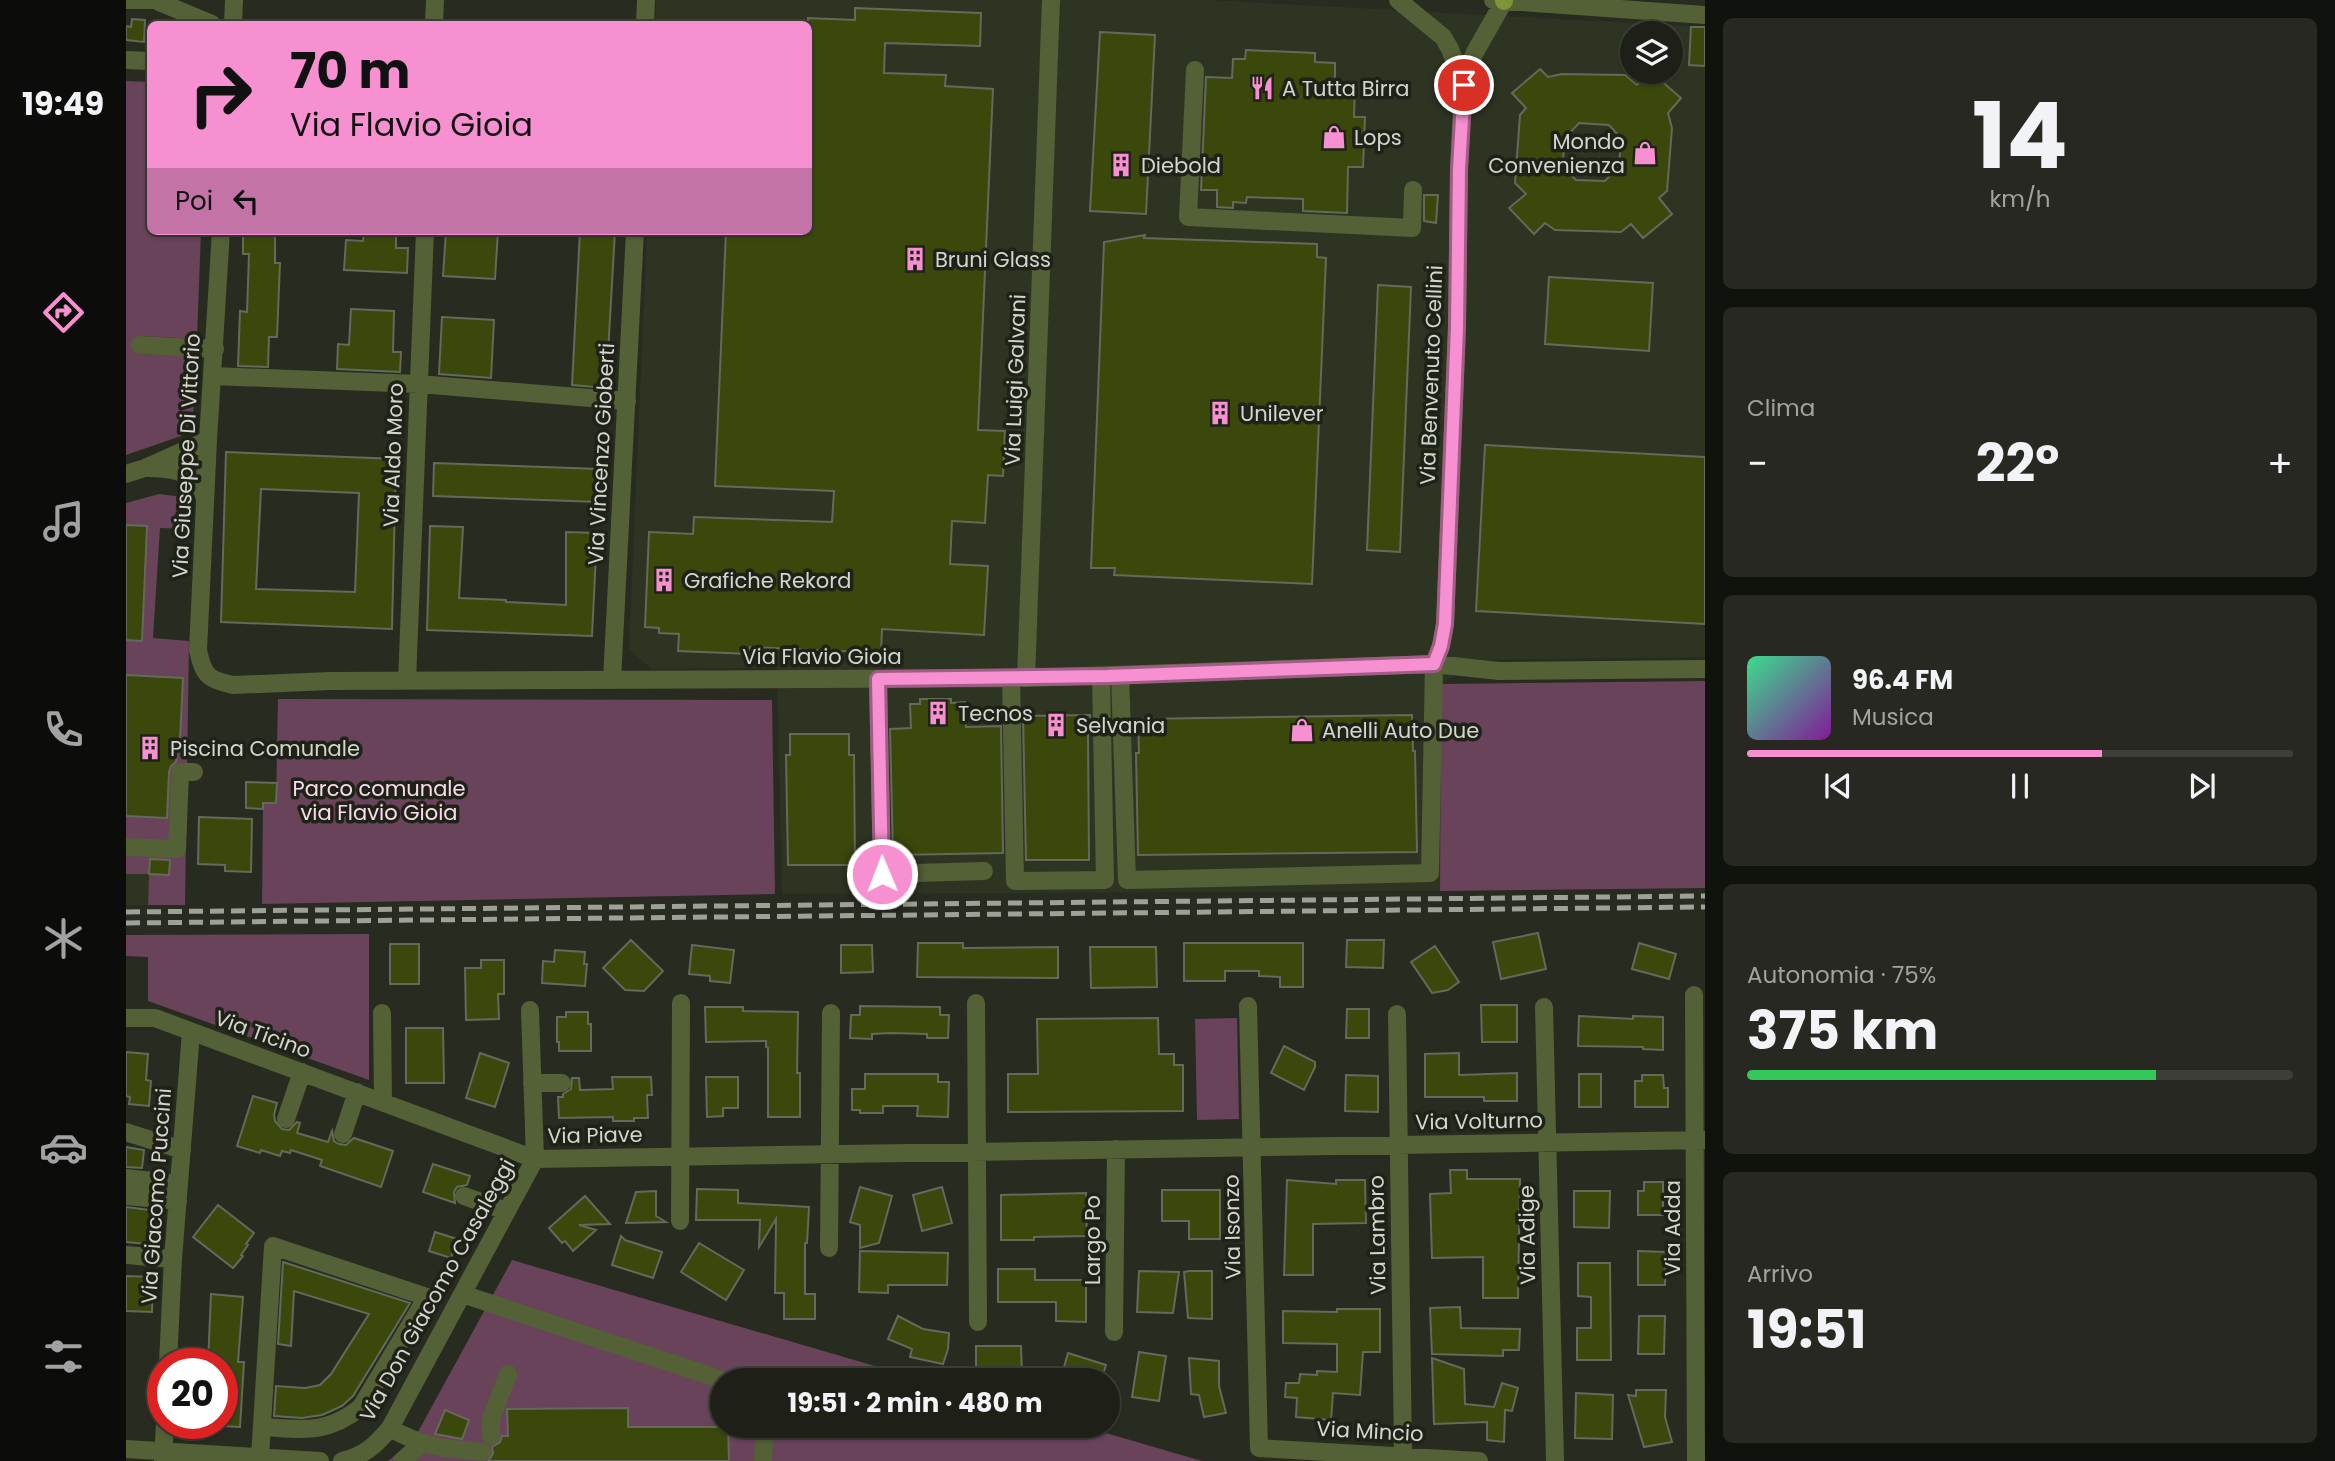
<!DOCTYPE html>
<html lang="it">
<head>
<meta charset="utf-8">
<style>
	:root { --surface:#1e2018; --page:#262821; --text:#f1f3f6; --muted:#a1a3a2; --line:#3c3e37; --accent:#f690d0 }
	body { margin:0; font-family:Poppins,sans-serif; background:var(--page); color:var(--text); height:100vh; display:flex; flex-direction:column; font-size:26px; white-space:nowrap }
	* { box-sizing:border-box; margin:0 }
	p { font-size:23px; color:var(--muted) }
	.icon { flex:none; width:38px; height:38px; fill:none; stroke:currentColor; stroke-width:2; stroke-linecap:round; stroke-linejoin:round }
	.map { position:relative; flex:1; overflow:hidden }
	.details { display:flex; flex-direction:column; gap:18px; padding:18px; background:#10120d; width:630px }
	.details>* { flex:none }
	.guide { position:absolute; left:21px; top:21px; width:665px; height:214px; border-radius:10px; box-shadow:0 2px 5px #0004,0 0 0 2px var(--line); background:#f690d0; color:#111; overflow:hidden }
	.controls { position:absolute; left:1494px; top:21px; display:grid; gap:14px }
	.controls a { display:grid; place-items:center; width:63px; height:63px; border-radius:50%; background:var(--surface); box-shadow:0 2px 5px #0004,0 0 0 2px var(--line); font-size:35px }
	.speed { position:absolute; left:21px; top:1348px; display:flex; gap:14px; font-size:35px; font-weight:700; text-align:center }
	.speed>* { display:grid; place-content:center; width:91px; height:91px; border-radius:50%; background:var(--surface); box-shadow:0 2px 5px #0004,0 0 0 2px var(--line); line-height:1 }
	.speed .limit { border:10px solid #d22; background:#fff; color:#111 }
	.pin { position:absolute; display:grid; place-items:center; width:60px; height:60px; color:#fff; margin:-30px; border:4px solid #fff; border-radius:50%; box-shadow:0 2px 7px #0007 }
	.me { position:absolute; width:77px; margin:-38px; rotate:359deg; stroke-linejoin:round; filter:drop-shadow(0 0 5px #0008) }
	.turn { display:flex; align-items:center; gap:24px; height:147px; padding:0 28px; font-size:32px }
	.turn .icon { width:91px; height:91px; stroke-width:2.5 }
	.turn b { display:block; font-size:49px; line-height:60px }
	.then { display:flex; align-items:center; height:66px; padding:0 28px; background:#0003; gap:14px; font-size:26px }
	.big { font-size:52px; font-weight:700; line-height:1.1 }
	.details .tile { flex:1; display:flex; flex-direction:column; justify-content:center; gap:10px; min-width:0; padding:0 24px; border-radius:10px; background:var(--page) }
	.details .dial { align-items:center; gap:0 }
	.dial b { font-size:91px; line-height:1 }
	.song { display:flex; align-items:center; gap:21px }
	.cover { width:84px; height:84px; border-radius:10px; background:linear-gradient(135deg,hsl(150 70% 55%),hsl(290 70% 35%)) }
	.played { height:7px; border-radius:4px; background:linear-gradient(90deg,var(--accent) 65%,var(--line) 65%) }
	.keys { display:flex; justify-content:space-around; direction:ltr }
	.heat { display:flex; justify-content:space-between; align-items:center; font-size:38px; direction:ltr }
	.charge { height:10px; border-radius:5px; background:linear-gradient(90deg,#34c759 75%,var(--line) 0) }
	.trip { position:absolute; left:584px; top:1368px; width:410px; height:70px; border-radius:35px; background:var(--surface); box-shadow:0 2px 5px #0004,0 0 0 2px var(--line); font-weight:700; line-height:70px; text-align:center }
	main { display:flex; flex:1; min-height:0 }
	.menu { display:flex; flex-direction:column; width:126px; justify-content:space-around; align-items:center; background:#0c0d0a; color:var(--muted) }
	.menu .icon { width:49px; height:49px }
	.menu .current { color:var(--accent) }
	.menu b { font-size:32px; color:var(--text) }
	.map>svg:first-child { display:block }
	.built { fill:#2e3422; fill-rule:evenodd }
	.green { fill:#684359 }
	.building { fill:#3a480b; stroke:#64695c; stroke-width:2; fill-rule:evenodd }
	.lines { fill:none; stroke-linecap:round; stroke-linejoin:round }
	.minor { stroke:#546036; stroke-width:18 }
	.major { stroke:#7d9538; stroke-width:18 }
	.rail { stroke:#9ea198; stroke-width:5; stroke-dasharray:14 7; stroke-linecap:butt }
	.route-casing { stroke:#a05e87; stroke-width:18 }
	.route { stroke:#f690d0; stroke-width:12 }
	.labels { text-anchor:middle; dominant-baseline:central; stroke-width:7; stroke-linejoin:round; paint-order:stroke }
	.poi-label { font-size:21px; fill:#d3d5ce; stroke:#1e2217; text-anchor:start }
	.street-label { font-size:21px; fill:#d3d5ce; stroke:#1e2217 }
	.park-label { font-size:21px; fill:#fbd9ed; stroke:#1e2217 }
</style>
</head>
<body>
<main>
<nav class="menu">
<b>19:49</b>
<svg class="icon current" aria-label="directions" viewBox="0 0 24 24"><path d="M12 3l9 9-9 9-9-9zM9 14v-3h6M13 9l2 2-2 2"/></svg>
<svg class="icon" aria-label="music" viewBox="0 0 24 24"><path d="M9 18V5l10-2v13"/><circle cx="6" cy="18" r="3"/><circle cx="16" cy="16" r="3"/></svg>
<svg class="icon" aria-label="phone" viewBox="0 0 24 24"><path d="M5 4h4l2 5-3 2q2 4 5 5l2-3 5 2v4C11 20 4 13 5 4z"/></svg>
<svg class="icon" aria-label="climate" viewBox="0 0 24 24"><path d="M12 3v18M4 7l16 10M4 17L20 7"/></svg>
<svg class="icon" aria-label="car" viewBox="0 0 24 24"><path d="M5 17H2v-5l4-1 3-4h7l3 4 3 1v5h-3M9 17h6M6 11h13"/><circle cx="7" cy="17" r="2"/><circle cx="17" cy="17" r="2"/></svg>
<svg class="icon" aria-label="filters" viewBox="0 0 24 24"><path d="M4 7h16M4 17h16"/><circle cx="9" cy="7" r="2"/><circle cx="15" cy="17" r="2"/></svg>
</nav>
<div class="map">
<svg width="1579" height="1461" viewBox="0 0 1579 1461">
	<rect width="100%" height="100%" fill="#282b20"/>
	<path class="built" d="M530,0H1084L1579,27V657L1349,660L1315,684L1314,891L656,894L651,668L525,669L503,649L521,231H682V24H529ZM1507,33H1545V72H1507Z
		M0,874H23L22,905H0Z"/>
	<path class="green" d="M0,81L24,82V231H75L71,339L14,336L13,354L70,356L67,418L61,428L55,436L0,455Z
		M33,494L64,498L61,529L34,528L27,638L63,641L59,905H22L23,874H0V503Z
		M1579,681V888L1314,891L1315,684Z
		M152,699L646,700L649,894L136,904L137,803H150Z
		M243,934V1080L22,1001V957L0,956V935Z
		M1111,1018L1113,1119L1071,1120L1069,1019Z
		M386,1260L800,1381H597V1426H956L1076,1461H262L287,1441Z"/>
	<path class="building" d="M729,8L855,13L854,46L759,43L758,73L820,75L819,86L867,89L852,430L879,431L877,476L862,475L859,523L826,521L824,564L862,566L858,635L756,629L755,653L624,647V654L552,651L553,634L533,633V628L519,627L523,532L567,534L568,517L706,522L708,491L589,486L600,231H682V18L729,20Z
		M6,19L19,20L18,42L0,40V26L5,27Z
		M1565,27H1579V66L1563,65Z
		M974,32L1029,35L1020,214L964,211Z
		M1120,50L1189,53V62L1209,63V83H1229L1228,117H1239L1237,167H1222L1221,213L1177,211V199L1121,197L1120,203L1107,202V208L1091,207V190H1075L1080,77L1106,78L1107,59H1119Z
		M1414,69L1422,77L1436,74L1499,75L1511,85L1525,72L1555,98L1542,113L1546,128L1541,191L1533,198L1546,214L1517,238L1505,224L1495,232L1429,230L1419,223L1408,234L1383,208L1400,194L1389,183L1394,115L1400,108L1386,93ZM1453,123L1483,125L1495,138L1493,166L1479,181L1450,180L1437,167L1438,139Z
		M1298,195H1312L1310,223L1298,221Z
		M117,231H143V234H149V263H154L151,337H143L142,367L112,366L114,311L121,312L123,254H117Z
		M238,231H270V248H282L281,273L218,270L220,240L237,241Z
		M320,231H372L369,279L317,276Z
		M454,231H489L480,388L446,385Z
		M1019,235L1018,238L1191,244V257L1200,258L1186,584L988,575L989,568H965L978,242Z
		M1423,277L1527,283L1523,351L1419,344Z
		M1252,285L1285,287L1274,552L1241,550Z
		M225,309L268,311L267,352H275L274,372L211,369L212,344L223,345Z
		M316,317L368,320L365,378L313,374Z
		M1359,445L1579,457V624L1350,611Z
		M100,452L270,459L266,629L95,622ZM135,489L233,493L229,592L130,589Z
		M308,463L474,469L473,502L307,496Z
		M0,525L21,526L16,641L0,640Z
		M304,526L337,527L333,598L380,600V602L440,605V532L471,533L466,636L301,630Z
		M0,675L57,678L54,740L51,739L50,762L45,766L43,772L41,818L0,816Z
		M794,699H825V703L839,702L840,727L875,726L877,853L767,855L764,729L785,728L784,704H794Z
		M964,715L965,734H962L963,860H900L897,716Z
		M1286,715L1287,751H1289L1291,852L1012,855L1010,753H1013L1012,719Z
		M664,734H723V755H728L729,865H662L660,755H664Z
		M120,782L151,783L150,803H137V809L120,808Z
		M73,817L126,819L125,872L99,871V865L72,864Z
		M24,859L44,860L43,875L23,874Z
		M1412,933L1420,969L1375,979L1367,942Z
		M505,940L537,971L518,991L499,990L477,968Z
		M1221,940H1258L1257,968L1220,967Z
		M792,943H837V948L932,947V978L791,977Z
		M1058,943H1177V987H1154V977L1133,976V971H1099V981H1058Z
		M1513,943L1550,954L1543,979L1506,969Z
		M264,944H293V984H264Z
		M566,945L608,950L604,983L584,981V976L563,974Z
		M715,945H746L747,972L715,973Z
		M1309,946L1333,982L1322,990L1306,993L1285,962Z
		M964,947H1030L1031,987L965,988Z
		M429,950L459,952L458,964H461L459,986L416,983L417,961L428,962Z
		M355,960H378V994H372L373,1019L340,1020L339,968H355Z
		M1355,1005H1391V1042H1356Z
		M734,1006L814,1007V1015H823L822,1038H801V1034L765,1033L746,1034V1039L724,1038L725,1015H734Z
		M579,1007H617V1011L672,1012L671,1073H674V1117H642V1048L640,1047V1041L580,1042Z
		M1221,1009H1243V1038H1220Z
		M440,1012H462V1024H465V1051H433V1042H431V1017H440Z
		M1453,1016L1507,1019V1016L1537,1017V1050L1517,1049V1047L1452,1046Z
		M1032,1018L1033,1054H1048V1065H1057V1111L882,1112V1074H912L911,1019Z
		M280,1028H317L318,1083H280Z
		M1158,1046L1189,1062V1067L1178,1090L1145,1073Z
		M0,1052L22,1054L20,1080L25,1081L23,1106L3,1104L4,1097L0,1096Z
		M354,1053L383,1063L369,1107L340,1098Z
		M1333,1053V1075L1391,1073V1101H1358V1097H1299V1054Z
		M739,1074H812V1082H823L822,1117L791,1116L792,1106H757V1113H734V1110H726V1089H739Z
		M1453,1074H1475V1107H1453Z
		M1220,1075L1252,1076V1112L1219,1111Z
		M1516,1075H1537L1538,1088H1542V1107H1509V1081H1516Z
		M486,1077H525L526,1095H521L522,1118H508V1121H487V1117L433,1118L432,1097H437V1094L445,1089L446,1078H453L454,1090L487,1089Z
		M580,1077H612V1108H597V1116L581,1117Z
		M127,1096L151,1103L148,1115L149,1121L156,1129L163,1130L171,1122L174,1123L171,1133L202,1142L206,1131L208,1141L213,1144L220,1145L228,1138L267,1151L255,1187L194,1166L196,1160L165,1150L164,1153L156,1151L154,1156L135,1150L134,1153L111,1146Z
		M0,1147L18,1150L16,1168L0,1167Z
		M307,1164L344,1176L341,1185L331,1187L328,1192L329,1203L297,1192Z
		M1324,1170H1341V1179H1394L1392,1298H1357V1257L1306,1258L1304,1194L1325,1193Z
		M1161,1180L1210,1184V1180H1239L1240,1223L1187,1224V1275H1158Z
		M1518,1182H1537V1215H1512V1191H1518Z
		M734,1187L766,1196L753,1243L734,1248V1225L724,1222Z
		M816,1187L826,1223L796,1231L787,1195Z
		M571,1189L612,1190V1203L683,1207L681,1243H679V1294H689V1319H658V1293H649L650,1219L633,1247L634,1220H570Z
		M1036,1190H1094V1239H1063V1221H1036Z
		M530,1191V1216L540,1222L500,1223L510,1192Z
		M1448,1191H1484L1483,1228L1448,1227Z
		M960,1193L961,1236L908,1237V1240H875V1195Z
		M459,1196L484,1224L453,1225L470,1230L447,1251L439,1241L436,1243L423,1228Z
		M92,1205L128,1233L120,1244L122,1245L115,1255L117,1256L107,1268L67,1237Z
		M0,1207L24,1210L23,1214L34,1215L31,1245L0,1242Z
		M309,1232L331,1239L325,1258L303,1251Z
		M495,1236L499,1240L536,1252L527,1278L486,1265Z
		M573,1243L618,1270L600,1300L555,1272Z
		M734,1251L822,1253L821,1285H762V1293L733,1292Z
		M1512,1251L1540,1252L1539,1285H1512Z
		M157,1262L284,1303L227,1396L216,1406L196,1415L176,1418L148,1416L150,1386L179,1388L194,1385L205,1374L243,1314L168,1291L165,1346L152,1344Z
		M1452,1263H1484L1485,1360H1451V1328H1465V1297L1452,1296Z
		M872,1269H909V1280H960V1322L930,1321V1302H872Z
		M1013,1271L1053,1272L1047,1313L1011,1312Z
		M1063,1271H1086V1319L1062,1318L1058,1272Z
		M0,1276L27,1277L26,1312L0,1311Z
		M85,1294L117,1297L112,1362H118L114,1427L96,1426V1363H82Z
		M1334,1307L1335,1328L1394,1329L1393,1350H1377V1356L1306,1354L1304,1308Z
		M1211,1309H1254V1352H1237L1234,1395L1207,1393L1205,1420L1170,1417L1171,1398L1159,1397L1160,1383H1173L1174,1374L1191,1375V1371L1211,1372V1344L1157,1343V1311L1211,1312Z
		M772,1316L797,1329L823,1333L822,1349L817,1364L784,1357L786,1349L762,1339Z
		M1513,1316H1539L1538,1354H1512Z
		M850,1346H895L896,1375H850Z
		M1013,1352L1040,1356L1033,1401L1006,1397Z
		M942,1353L980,1365L975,1381H934Z
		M1063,1358L1093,1361V1386L1100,1413L1078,1417L1073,1395L1065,1394Z
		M1306,1358L1338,1369L1339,1404L1368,1407L1376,1383L1392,1388L1386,1411L1379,1410L1378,1442L1361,1440V1422L1308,1424Z
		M1510,1390H1540L1539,1417L1546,1442L1518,1447L1502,1395L1510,1396Z
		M1450,1393L1487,1395L1486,1439L1449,1438Z
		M502,1408V1427H602L603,1461H362L367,1454L366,1447L374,1442L376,1436H382L381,1409Z
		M319,1410L343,1420L336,1439L309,1434Z"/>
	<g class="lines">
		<path class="minor" d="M0,0H35
			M1272,0L1317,37L1324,49L1337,85
			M1367,0L1579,15
			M33,2L86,24
			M107,24L108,0
			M308,24L309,0
			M519,24L520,0
			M0,60L24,61
			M1069,70L1062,217L1286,228L1287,190
			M95,231L82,440L72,650C77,675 82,680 107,685L204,681L900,678L1308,664L1373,671L1579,669
			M14,345L89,349
			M87,376L293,384L501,401
			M23,468C49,469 72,471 79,499
			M0,474L19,468L82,440
			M994,675L1001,880L1304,873L1308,664L1315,646L1319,624L1331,327L1333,169L1337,85L1348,54L1378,1
			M885,678L889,881L979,880L975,676
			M900,678L925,0
			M752,679L756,874L858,871
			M486,680L509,231
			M281,681L299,231
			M0,847L51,849L54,772H68
			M1568,995L1570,1461
			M850,1003L852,1322
			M1122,1006L1133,1448L1353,1461
			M1418,1007L1429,1461
			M404,1010L409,1159
			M256,1013L257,1101
			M1271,1014L1277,1455
			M0,1018H29L409,1159L1579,1140
			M406,1083H436
			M160,1119L176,1072
			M0,1132L56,1150
			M217,1134L231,1092
			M0,1178L53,1184
			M0,1196L52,1201
			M338,1196L380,1211
			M554,1221L555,1003
			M703,1248L705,1013
			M0,1255L47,1259
			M336,1294L600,1381
			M988,1332L990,1149
			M42,1363L47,1259L65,1032
			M264,1428C299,1448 317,1448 356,1452
			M365,1436V1419L382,1374
			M0,1449L194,1461
			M134,1457L147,1246L301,1297L235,1407C200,1435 178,1429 136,1427
			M37,1461L39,1423
			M216,1461C238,1456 250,1445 264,1428L409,1159
			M276,1461L295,1444
			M637,1461L639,1426"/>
		<path class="major" d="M1378,1V0"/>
		<path class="rail" d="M0,912L1579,896
			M0,923L1579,907"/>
	</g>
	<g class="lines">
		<g class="route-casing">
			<path id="route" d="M756,874L752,679L982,676L1308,664L1315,646L1319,624L1331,327L1333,169L1338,85"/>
		</g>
		<use href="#route" class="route"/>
	</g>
	<defs>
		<g id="restaurant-bare" transform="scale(1.89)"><path d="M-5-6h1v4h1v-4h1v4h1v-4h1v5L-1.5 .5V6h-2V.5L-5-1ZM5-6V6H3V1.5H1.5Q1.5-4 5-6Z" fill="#f690d0" stroke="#1e2217" stroke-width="2.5" paint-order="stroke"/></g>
		<g id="shop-bare" transform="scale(1.89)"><path d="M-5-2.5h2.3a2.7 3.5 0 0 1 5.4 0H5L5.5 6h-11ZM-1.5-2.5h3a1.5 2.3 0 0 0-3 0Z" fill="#f690d0" stroke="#1e2217" stroke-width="2.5" paint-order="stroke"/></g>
		<g id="building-bare" transform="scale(1.89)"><path d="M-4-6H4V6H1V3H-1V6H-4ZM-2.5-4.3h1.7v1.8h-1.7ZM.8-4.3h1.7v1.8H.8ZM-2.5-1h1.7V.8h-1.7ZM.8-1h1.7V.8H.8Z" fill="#f690d0" stroke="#1e2217" stroke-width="2.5" paint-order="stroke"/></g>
	</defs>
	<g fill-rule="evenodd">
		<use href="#restaurant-bare" x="1136" y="88"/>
		<use href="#shop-bare" x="1208" y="137"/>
		<use href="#shop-bare" x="1519" y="153"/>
		<use href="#building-bare" x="995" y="165"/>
		<use href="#building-bare" x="789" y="259"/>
		<use href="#building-bare" x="1094" y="413"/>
		<use href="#building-bare" x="538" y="580"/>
		<use href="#building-bare" x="812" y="713"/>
		<use href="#building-bare" x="930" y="725"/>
		<use href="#shop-bare" x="1176" y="730"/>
		<use href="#building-bare" x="24" y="748"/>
	</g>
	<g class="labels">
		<g class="poi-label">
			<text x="1156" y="88">A Tutta Birra</text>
			<text x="1228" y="137">Lops</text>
			<text x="1499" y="141" text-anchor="end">Mondo<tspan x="1499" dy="24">Convenienza</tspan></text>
			<text x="1015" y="165">Diebold</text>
			<text x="809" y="259">Bruni Glass</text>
			<text x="1114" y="413">Unilever</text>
			<text x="558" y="580">Grafiche Rekord</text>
			<text x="832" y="713">Tecnos</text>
			<text x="950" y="725">Selvania</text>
			<text x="1196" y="730">Anelli Auto Due</text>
			<text x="44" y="748">Piscina Comunale</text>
		</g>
		<g class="street-label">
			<text transform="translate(1305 375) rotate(-88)">Via Benvenuto Cellini</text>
			<text transform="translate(889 380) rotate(-88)">Via Luigi Galvani</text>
			<text transform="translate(475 454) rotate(-87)">Via Vincenzo Gioberti</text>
			<text transform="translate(267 455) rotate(-88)">Via Aldo Moro</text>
			<text transform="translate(60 456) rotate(-87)">Via Giuseppe Di Vittorio</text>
			<text x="696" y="656">Via Flavio Gioia</text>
			<text transform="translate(137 1034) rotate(20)">Via Ticino</text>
			<text transform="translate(1353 1121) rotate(-1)">Via Volturno</text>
			<text transform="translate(469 1135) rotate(-1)">Via Piave</text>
			<text transform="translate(30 1196) rotate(-86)">Via Giacomo Puccini</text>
			<text transform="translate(1106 1227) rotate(-91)">Via Isonzo</text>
			<text transform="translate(1546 1228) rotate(-90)">Via Adda</text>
			<text transform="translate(1251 1235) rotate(-91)">Via Lambro</text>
			<text transform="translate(1401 1235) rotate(-91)">Via Adige</text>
			<text transform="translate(966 1240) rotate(-90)">Largo Po</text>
			<text transform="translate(311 1290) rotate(-61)">Via Don Giacomo Casaleggi</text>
			<text transform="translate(1244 1431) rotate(3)">Via Mincio</text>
		</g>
		<g class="park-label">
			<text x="253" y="788">Parco comunale<tspan x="253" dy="24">via Flavio Gioia</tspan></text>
		</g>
	</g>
</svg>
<div class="controls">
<a><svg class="icon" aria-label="layers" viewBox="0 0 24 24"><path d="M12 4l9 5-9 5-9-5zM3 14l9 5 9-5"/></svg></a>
</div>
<div class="speed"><div class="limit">20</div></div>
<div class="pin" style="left:1338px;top:85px;background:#d93025"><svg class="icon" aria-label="arrive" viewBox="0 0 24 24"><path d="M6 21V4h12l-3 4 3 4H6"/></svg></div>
<svg class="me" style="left:756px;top:874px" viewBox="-20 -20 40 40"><circle r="17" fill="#f690d0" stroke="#fff" stroke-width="3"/><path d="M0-11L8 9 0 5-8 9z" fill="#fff"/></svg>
<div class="trip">19:51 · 2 min · 480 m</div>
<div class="guide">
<div class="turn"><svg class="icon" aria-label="right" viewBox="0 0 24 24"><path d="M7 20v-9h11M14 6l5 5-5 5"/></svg><div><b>70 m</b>Via Flavio Gioia</div></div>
<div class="then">Poi<svg class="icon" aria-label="left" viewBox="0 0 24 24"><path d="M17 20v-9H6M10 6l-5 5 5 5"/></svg></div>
</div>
</div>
<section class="details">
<div class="tile dial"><b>14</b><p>km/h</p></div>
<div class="tile"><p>Clima</p>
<div class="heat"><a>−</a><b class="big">22°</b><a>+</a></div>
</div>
<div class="tile">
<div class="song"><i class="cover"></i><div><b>96.4 FM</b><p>Musica</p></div></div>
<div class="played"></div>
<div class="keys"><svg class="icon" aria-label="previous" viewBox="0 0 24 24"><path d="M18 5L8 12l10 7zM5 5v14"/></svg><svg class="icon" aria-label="pause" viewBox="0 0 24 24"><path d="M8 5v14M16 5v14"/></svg><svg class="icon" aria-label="next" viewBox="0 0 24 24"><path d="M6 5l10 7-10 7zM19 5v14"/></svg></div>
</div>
<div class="tile"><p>Autonomia · 75%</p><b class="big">375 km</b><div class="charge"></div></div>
<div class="tile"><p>Arrivo</p><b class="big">19:51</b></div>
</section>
</main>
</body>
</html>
